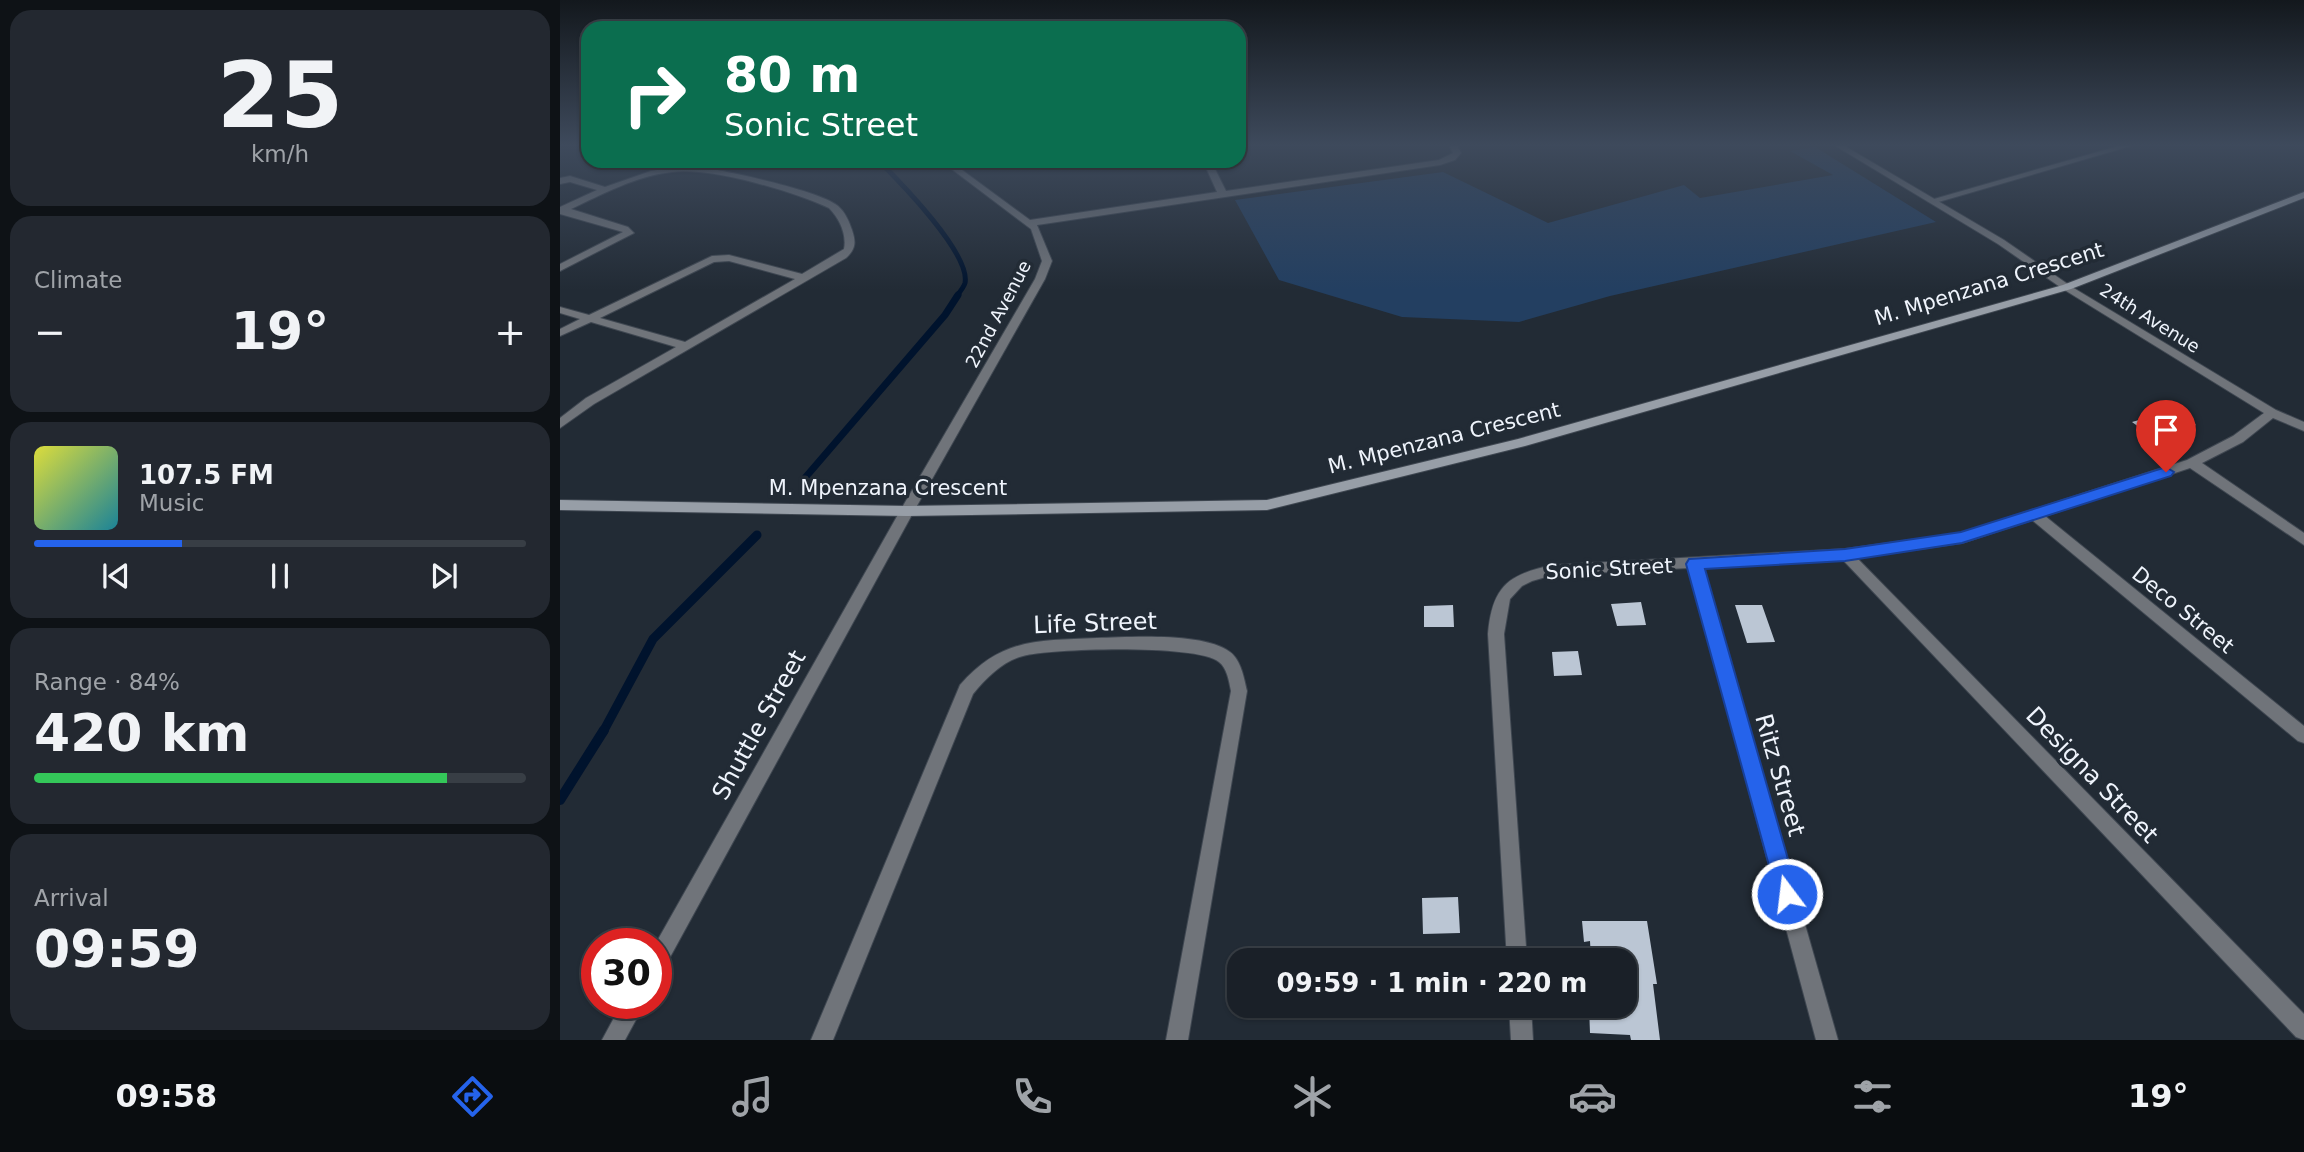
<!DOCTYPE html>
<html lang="en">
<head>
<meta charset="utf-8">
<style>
	:root { --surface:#1a2028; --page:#232830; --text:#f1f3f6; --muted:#9fa3a8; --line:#383e45; --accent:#2563eb }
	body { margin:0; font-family:"DejaVu Sans",sans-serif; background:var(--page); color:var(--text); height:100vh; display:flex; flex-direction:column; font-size:26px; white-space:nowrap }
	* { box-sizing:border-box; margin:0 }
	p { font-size:23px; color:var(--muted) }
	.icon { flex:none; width:38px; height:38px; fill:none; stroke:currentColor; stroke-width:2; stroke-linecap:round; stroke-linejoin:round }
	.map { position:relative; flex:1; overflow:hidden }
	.details { display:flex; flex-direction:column; gap:10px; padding:10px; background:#0e1216; width:560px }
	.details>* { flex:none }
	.top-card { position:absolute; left:21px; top:21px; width:665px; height:147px; border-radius:21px; box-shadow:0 2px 5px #0004,0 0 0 2px var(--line); background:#0b6e4f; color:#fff; overflow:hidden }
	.speed { position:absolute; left:21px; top:928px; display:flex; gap:14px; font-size:35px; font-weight:700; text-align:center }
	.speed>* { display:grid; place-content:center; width:91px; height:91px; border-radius:50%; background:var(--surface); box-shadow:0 2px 5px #0004,0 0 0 2px var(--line); line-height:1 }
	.speed .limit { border:10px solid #d22; background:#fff; color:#111 }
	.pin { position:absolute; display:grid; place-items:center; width:60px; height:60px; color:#fff; margin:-72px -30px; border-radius:50% 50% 50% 0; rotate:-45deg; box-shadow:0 0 7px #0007 }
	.pin .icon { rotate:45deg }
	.me { position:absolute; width:77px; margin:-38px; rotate:345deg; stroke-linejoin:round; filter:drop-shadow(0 0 5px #0008) }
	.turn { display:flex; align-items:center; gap:24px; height:147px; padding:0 28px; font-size:32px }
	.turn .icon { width:91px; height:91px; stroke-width:2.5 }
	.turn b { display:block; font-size:49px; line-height:60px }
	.big { font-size:52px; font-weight:700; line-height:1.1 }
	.details .tile { flex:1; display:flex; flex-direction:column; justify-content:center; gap:10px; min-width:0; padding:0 24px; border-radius:21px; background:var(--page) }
	.details .dial { align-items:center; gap:0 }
	.dial b { font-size:91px; line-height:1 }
	.song { display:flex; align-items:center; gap:21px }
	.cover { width:84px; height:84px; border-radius:10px; background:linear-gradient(135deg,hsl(60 70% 55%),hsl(190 70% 35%)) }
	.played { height:7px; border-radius:4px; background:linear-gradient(90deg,var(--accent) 30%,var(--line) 30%) }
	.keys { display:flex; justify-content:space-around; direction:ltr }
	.heat { display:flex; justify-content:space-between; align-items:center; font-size:38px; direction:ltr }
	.charge { height:10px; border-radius:5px; background:linear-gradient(90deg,#34c759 84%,var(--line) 0) }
	.trip { position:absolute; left:667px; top:948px; width:410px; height:70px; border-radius:21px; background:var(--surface); box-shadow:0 2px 5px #0004,0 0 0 2px var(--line); font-weight:700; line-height:70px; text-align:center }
	.dock { display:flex; height:112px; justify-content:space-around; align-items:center; background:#0a0d10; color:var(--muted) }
	.dock .icon { width:49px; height:49px }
	.dock .current { color:var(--accent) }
	.dock b { font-size:32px; color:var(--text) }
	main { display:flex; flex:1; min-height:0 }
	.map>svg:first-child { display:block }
	.green { fill:#233f61 }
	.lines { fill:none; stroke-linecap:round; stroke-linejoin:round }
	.stream-far3 { stroke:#00132d; stroke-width:5 }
	.stream-far2 { stroke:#00132d; stroke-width:7 }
	.stream-far1 { stroke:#00132d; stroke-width:9 }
	.stream { stroke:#00132d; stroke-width:10 }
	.building { fill:#bbc6d4 }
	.minor-casing { stroke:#3f4751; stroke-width:2 }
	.tertiary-casing { stroke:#3f4751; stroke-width:2 }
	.secondary-casing { stroke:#3f4751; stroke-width:2 }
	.minor { fill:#70747a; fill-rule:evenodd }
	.tertiary { fill:#70747a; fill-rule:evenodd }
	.secondary { fill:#979ea7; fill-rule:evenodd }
	.route { fill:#2563eb; stroke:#184099; stroke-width:2 }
	.labels { text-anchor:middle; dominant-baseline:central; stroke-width:7; stroke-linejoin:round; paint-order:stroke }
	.far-street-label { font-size:18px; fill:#eff4fc; stroke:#222b35 }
	.street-label { font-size:21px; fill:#eff4fc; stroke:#222b35 }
	.near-street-label { font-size:24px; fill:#eff4fc; stroke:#222b35 }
</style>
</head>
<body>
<main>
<section class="details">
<div class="tile dial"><b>25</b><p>km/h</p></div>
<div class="tile"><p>Climate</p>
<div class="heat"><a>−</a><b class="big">19°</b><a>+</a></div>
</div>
<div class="tile">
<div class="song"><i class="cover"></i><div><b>107.5 FM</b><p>Music</p></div></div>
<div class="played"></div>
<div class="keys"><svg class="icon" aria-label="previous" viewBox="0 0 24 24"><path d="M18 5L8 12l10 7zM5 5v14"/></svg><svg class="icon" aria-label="pause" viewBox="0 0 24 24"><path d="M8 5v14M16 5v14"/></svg><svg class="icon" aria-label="next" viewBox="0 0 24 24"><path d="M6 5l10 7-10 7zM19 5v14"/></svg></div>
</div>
<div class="tile"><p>Range · 84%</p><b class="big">420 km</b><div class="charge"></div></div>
<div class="tile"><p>Arrival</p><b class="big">09:59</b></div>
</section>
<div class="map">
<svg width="1744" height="1040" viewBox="0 0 1744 1040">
	<rect width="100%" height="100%" fill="#222b35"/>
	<path class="green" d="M1255,147L1376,222L1050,296L959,322L842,317L719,280L675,200L883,172L988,223L1124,185L1140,198L1273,175L1230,151Z"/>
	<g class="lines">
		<path class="stream-far3" d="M319,161C339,181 411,254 405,283C404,287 399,293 396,297"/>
		<path class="stream-far2" d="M244,479L385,315L398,295"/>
		<path class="stream-far1" d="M43,732L93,639L197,535"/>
		<path class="stream" d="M0,800L44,730"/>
	</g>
	<path class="building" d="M1614,410L1636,425L1594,438L1572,422Z
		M1081,602L1086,625L1057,626L1051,604Z
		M893,605L894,627H864V606Z
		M1175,605H1202L1215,642L1187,643Z
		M1018,651L1022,675L994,676L992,652Z
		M898,897L900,933L863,934L862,898Z
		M1022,921H1087L1097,984H1093L1100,1040H1071L1070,1035L1030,1033L1029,1006H1064V959H1031L1030,941L1024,942Z"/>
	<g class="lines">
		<g class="minor-casing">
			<path id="minor" d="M889,145H897L901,153L895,160L880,165L477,225L492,261L485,279L354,511L103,970L96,973V943L340,511L475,279L482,261L471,229L381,161H423L398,167L470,220L657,192L643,161H651L666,191L879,160L893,153Z
				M1562,145H1574L1375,203L1367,201Z
				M127,165C154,168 260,190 278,206C285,212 289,221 292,230C296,242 296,249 286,258L34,404L0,428V418L26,398L116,347L31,322L0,336V329L20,319L0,313V307L29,315L152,256L169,255L242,274L284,249C287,234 279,218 269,208C231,191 152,167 112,172C76,176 43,194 11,209L68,227L74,233L0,271V264L63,232L0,214V207L37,190L10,182L0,184V178L10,176L45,187L91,171ZM169,261L235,279L125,342L40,318L154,262Z
				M1507,284L1716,410L1744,422V431L1713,418L1683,442L1642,463L1744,533V545L1630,468L1485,516L1744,726V743L1738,741L1472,520L1402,543L1297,558L1744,1014V1040L1736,1037L1282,559L1143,567L1278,1040H1256L1129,568L993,575L972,581L962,586L950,599L944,634L967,961H947L928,634C932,587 948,574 993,565L1285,549L1401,533L1627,460L1673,436L1704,413L1503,289V285Z
				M537,638C569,637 644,632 670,652C681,660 684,678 687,691L628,1040H606L671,691C669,681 667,668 659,662C638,644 492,648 463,656C443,661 426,678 413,694L273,1040H251L400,685C442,637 479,641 537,638Z
				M62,1003H85L65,1040H42Z
				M949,1006H971L973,1040H951Z"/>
		</g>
		<g class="tertiary-casing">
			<path id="tertiary" d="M1274,145H1283L1444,240L1512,287L1511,289H1503L1438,244Z"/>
		</g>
		<g class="secondary-casing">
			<path id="secondary" d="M1744,192V198L1511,289L965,446L707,510L347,516L0,510V500L347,506L707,500L958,439L1503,285Z"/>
		</g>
		<use href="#minor" class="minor"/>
		<use href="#tertiary" class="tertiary"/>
		<use href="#secondary" class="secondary"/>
	</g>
	<linearGradient id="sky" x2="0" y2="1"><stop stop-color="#13181d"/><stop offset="0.5" stop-color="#3e4a5c"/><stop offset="1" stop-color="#3e4a5c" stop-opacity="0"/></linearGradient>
	<rect width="1744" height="290" fill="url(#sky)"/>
	<path class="route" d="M1606,467L1614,472L1611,476L1402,543L1285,561L1145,569L1238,894L1235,902L1227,905L1219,902L1126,564L1129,559L1285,549L1401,532Z"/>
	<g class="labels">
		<g class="far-street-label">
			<text transform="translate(438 314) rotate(-62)">22nd Avenue</text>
			<text transform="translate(1590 318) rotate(32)">24th Avenue</text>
		</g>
		<g class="street-label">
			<text transform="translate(1429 284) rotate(-17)">M. Mpenzana Crescent</text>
			<text transform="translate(884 438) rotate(-14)">M. Mpenzana Crescent</text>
			<text x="328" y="488">M. Mpenzana Crescent</text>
			<text transform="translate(1049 569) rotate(-3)">Sonic Street</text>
			<text transform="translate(1623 610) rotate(39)">Deco Street</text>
		</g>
		<g class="near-street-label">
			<text transform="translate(535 623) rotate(-2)">Life Street</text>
			<text transform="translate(199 725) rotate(-61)">Shuttle Street</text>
			<text transform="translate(1220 775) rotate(74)">Ritz Street</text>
			<text transform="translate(1532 775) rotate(46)">Designa Street</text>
		</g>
	</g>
</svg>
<div class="speed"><div class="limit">30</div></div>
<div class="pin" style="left:1606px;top:472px;background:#d93025"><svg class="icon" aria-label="arrive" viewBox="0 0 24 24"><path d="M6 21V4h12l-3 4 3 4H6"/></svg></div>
<svg class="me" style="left:1227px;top:894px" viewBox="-20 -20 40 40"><circle r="17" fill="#2563eb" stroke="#fff" stroke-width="3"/><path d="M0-11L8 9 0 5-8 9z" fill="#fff"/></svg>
<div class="trip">09:59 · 1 min · 220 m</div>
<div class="top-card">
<div class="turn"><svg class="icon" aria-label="right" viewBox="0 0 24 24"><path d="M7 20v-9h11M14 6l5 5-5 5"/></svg><div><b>80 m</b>Sonic Street</div></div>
</div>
</div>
</main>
<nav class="dock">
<b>09:58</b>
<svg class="icon current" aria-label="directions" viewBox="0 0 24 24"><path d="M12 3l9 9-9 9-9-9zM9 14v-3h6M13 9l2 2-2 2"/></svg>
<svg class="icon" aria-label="music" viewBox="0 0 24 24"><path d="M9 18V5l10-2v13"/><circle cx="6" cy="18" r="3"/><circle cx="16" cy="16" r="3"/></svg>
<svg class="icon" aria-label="phone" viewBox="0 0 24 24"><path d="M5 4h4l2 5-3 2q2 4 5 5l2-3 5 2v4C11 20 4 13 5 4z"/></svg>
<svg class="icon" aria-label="climate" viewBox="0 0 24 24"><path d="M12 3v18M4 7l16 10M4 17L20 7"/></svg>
<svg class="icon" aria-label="car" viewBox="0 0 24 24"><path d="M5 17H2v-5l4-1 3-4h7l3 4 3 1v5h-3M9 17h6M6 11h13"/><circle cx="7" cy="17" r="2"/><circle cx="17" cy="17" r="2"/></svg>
<svg class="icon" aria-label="filters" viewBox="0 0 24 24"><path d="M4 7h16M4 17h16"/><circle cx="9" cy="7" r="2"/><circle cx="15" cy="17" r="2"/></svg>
<b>19°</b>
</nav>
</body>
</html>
